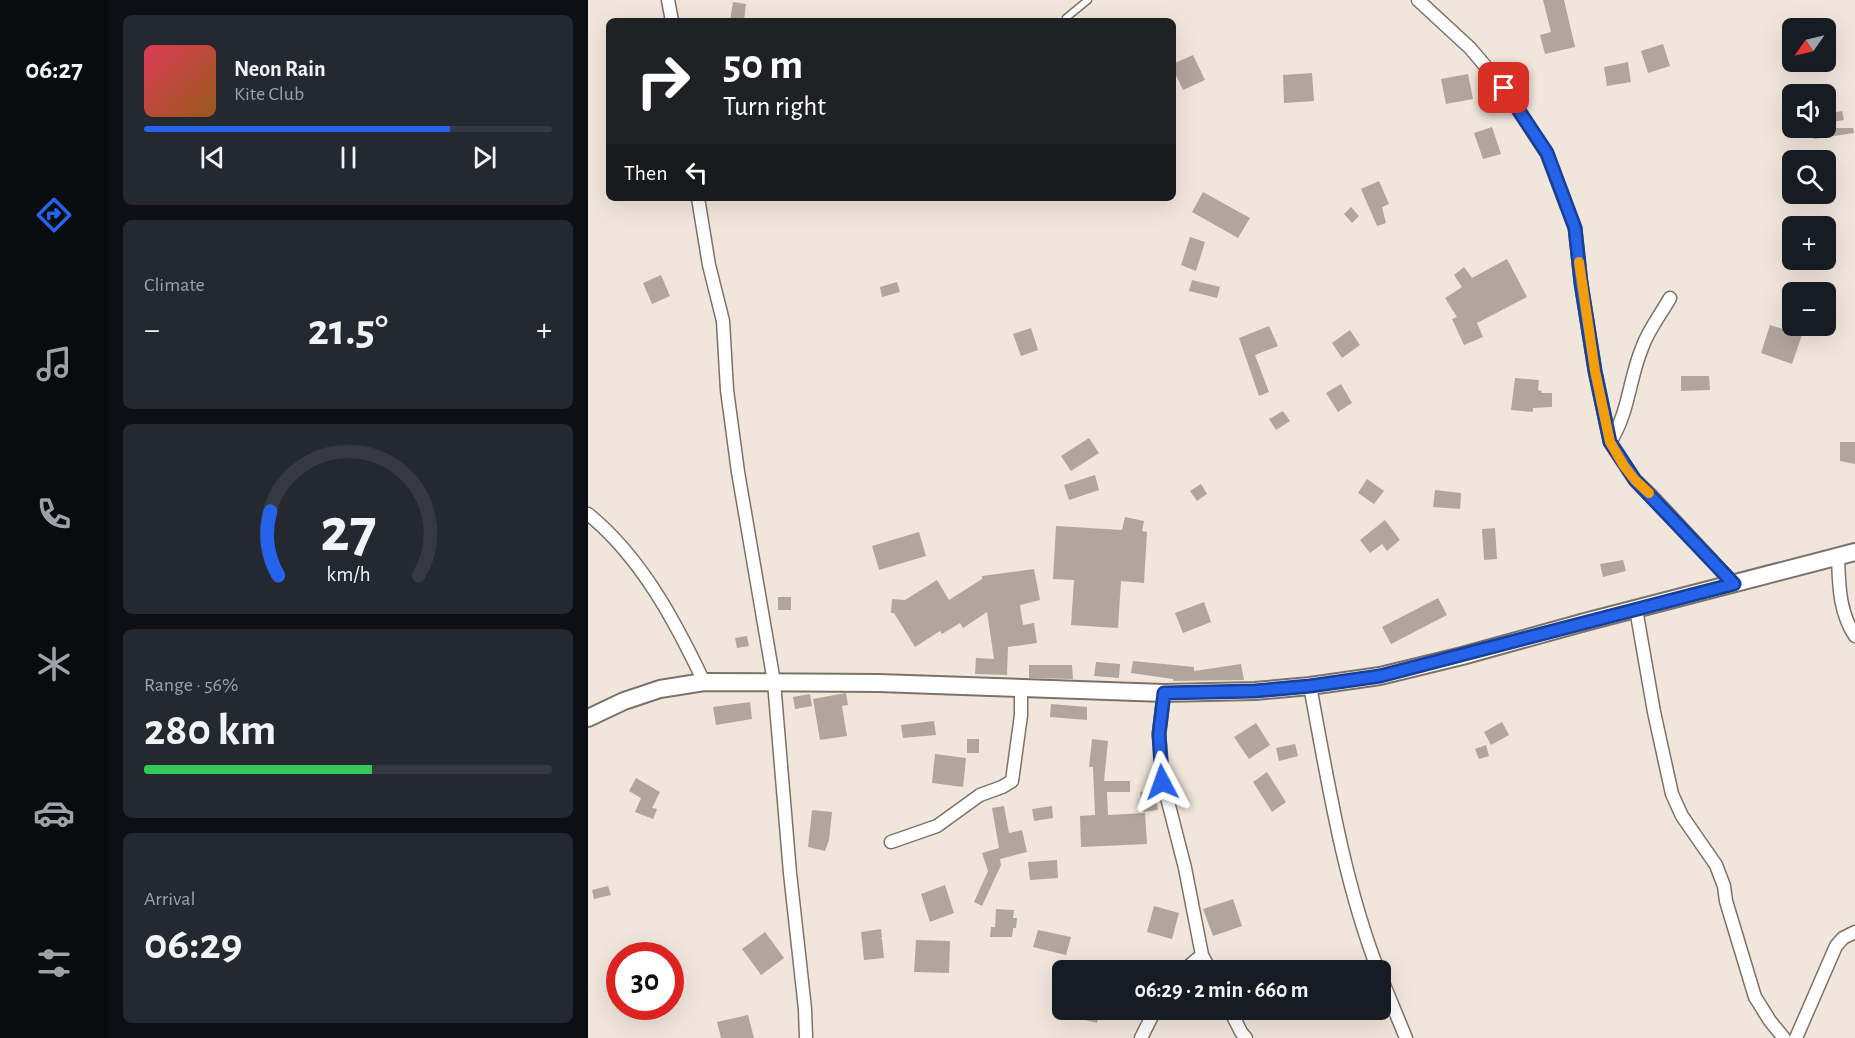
<!DOCTYPE html>
<html lang="en">
<head>
<meta charset="utf-8">
<style>
	:root { --surface:#171b24; --page:#242831; --text:#f1f3f6; --muted:#9ea1a6; --line:#363941; --accent:#2563eb }
	body { margin:0; font-family:"Alegreya Sans",sans-serif; background:var(--page); color:var(--text); height:100vh; display:flex; flex-direction:column; font-size:22px; white-space:nowrap }
	* { box-sizing:border-box; margin:0 }
	p { font-size:20px; color:var(--muted) }
	.icon { flex:none; width:33px; height:33px; fill:none; stroke:currentColor; stroke-width:2; stroke-linecap:round; stroke-linejoin:round }
	.map { position:relative; flex:1; overflow:hidden }
	.sheet { display:flex; flex-direction:column; gap:15px; padding:15px; background:#0d0f14; width:480px }
	.sheet>* { flex:none }
	.banner { position:absolute; left:18px; top:18px; width:570px; height:183px; border-radius:9px; box-shadow:0 6px 24px #0002; background:#202124; color:#fff; overflow:hidden }
	.needle { width:39px; rotate:236deg }
	.fabs { position:absolute; left:1194px; top:18px; display:grid; gap:12px }
	.fabs a { display:grid; place-items:center; width:54px; height:54px; border-radius:9px; background:var(--surface); box-shadow:0 6px 24px #0002; font-size:30px }
	.speed { position:absolute; left:18px; top:942px; display:flex; gap:12px; font-size:30px; font-weight:700; text-align:center }
	.speed>* { display:grid; place-content:center; width:78px; height:78px; border-radius:50%; background:var(--surface); box-shadow:0 6px 24px #0002; line-height:1 }
	.speed .limit { border:9px solid #d22; background:#fff; color:#111 }
	.pin { position:absolute; display:grid; place-items:center; width:51px; height:51px; color:#fff; margin:-26px; border-radius:12px; box-shadow:0 3px 9px #0006 }
	.me { position:absolute; width:66px; margin:-33px; rotate:356deg; stroke-linejoin:round; filter:drop-shadow(0 0 4px #0008) }
	.turn { display:flex; align-items:center; gap:21px; height:126px; padding:0 18px; font-size:27px }
	.turn .icon { width:78px; height:78px; stroke-width:2.5 }
	.turn b { display:block; font-size:42px; line-height:51px }
	.then { display:flex; align-items:center; height:57px; padding:0 18px; background:#0003; gap:12px; font-size:22px }
	.big { font-size:45px; font-weight:600; line-height:1.1 }
	.sheet .tile { flex:1; display:flex; flex-direction:column; justify-content:center; gap:9px; min-width:0; padding:0 21px; border-radius:9px; background:var(--page) }
	.sheet .dial { align-items:center; gap:0 }
	.dial svg { height:156px; overflow:visible; fill:none; stroke:var(--line); stroke-width:7; stroke-linecap:round; text-anchor:middle }
	.dial text { fill:var(--text); stroke:none }
	.song { display:flex; align-items:center; gap:18px }
	.cover { width:72px; height:72px; border-radius:9px; background:linear-gradient(135deg,hsl(350 70% 55%),hsl(30 70% 35%)) }
	.played { height:6px; border-radius:3px; background:linear-gradient(90deg,var(--accent) 75%,var(--line) 75%) }
	.keys { display:flex; justify-content:space-around; direction:ltr }
	.heat { display:flex; justify-content:space-between; align-items:center; font-size:33px; direction:ltr }
	.charge { height:9px; border-radius:4px; background:linear-gradient(90deg,#34c759 56%,var(--line) 0) }
	.trip { position:absolute; left:464px; top:960px; width:339px; height:60px; border-radius:9px; background:var(--surface); box-shadow:0 6px 24px #0002; font-weight:600; line-height:60px; text-align:center }
	main { display:flex; flex:1; min-height:0 }
	.menu { display:flex; flex-direction:column; width:108px; justify-content:space-around; align-items:center; background:#090b0e; color:var(--muted) }
	.menu .icon { width:42px; height:42px }
	.menu .active { color:var(--accent) }
	.menu b { font-size:27px; color:var(--text) }
	.map>svg:first-child { display:block }
	.building { fill:#b1a69d }
	.lines { fill:none; stroke-linecap:round; stroke-linejoin:round }
	.service-casing { stroke:#7c7269; stroke-width:9 }
	.minor-casing { stroke:#7c7269; stroke-width:15 }
	.secondary-casing { stroke:#7c7269; stroke-width:20 }
	.service { stroke:#fff; stroke-width:6 }
	.minor { stroke:#fff; stroke-width:12 }
	.secondary { stroke:#fff; stroke-width:16 }
	.route-casing { stroke:#184099; stroke-width:15 }
	.route { stroke:#2563eb; stroke-width:10 }
	.slow { stroke:#f59e0b; stroke-width:10 }
</style>
</head>
<body>
<main>
<nav class="menu">
<b>06:27</b>
<svg class="icon active" aria-label="directions" viewBox="0 0 24 24"><path d="M12 3l9 9-9 9-9-9zM9 14v-3h6M13 9l2 2-2 2"/></svg>
<svg class="icon" aria-label="music" viewBox="0 0 24 24"><path d="M9 18V5l10-2v13"/><circle cx="6" cy="18" r="3"/><circle cx="16" cy="16" r="3"/></svg>
<svg class="icon" aria-label="phone" viewBox="0 0 24 24"><path d="M5 4h4l2 5-3 2q2 4 5 5l2-3 5 2v4C11 20 4 13 5 4z"/></svg>
<svg class="icon" aria-label="climate" viewBox="0 0 24 24"><path d="M12 3v18M4 7l16 10M4 17L20 7"/></svg>
<svg class="icon" aria-label="car" viewBox="0 0 24 24"><path d="M5 17H2v-5l4-1 3-4h7l3 4 3 1v5h-3M9 17h6M6 11h13"/><circle cx="7" cy="17" r="2"/><circle cx="17" cy="17" r="2"/></svg>
<svg class="icon" aria-label="filters" viewBox="0 0 24 24"><path d="M4 7h16M4 17h16"/><circle cx="9" cy="7" r="2"/><circle cx="15" cy="17" r="2"/></svg>
</nav>
<section class="sheet">
<div class="tile">
<div class="song"><i class="cover"></i><div><b>Neon Rain</b><p>Kite Club</p></div></div>
<div class="played"></div>
<div class="keys"><svg class="icon" aria-label="previous" viewBox="0 0 24 24"><path d="M18 5L8 12l10 7zM5 5v14"/></svg><svg class="icon" aria-label="pause" viewBox="0 0 24 24"><path d="M8 5v14M16 5v14"/></svg><svg class="icon" aria-label="next" viewBox="0 0 24 24"><path d="M6 5l10 7-10 7zM19 5v14"/></svg></div>
</div>
<div class="tile"><p>Climate</p>
<div class="heat"><a>−</a><b class="big">21.5°</b><a>+</a></div>
</div>
<div class="tile dial"><svg viewBox="0 0 100 80">
<path d="M14 69A42 42 0 1 1 86 69"/>
<path d="M14 69A42 42 0 0 1 10 36" stroke="#2563eb"/>
<text x="50" y="56" font-size="32" font-weight="700">27</text>
<text x="50" y="72" font-size="11">km/h</text>
</svg></div>
<div class="tile"><p>Range · 56%</p><b class="big">280 km</b><div class="charge"></div></div>
<div class="tile"><p>Arrival</p><b class="big">06:29</b></div>
</section>
<div class="map">
<svg width="1267" height="1038" viewBox="0 0 1267 1038">
	<rect width="100%" height="100%" fill="#f1e6db"/>
	<path class="building" d="M955,0H976L987,47L957,54L952,35L963,32Z
		M145,2L158,4L156,21H142Z
		M1075,44L1082,66L1060,73L1053,51Z
		M605,55L617,80L595,90L585,69V64Z
		M1040,62L1043,82L1019,86L1016,67Z
		M724,73L726,101L696,103L695,75Z
		M880,74L885,99L858,104L853,79Z
		M1238,109H1243L1244,113L1254,111L1256,120L1245,122L1246,128H1265L1266,133L1226,139L1224,128H1238Z
		M904,127L913,154L895,159L886,133Z
		M791,181L801,204L794,207L798,223L789,226L773,189Z
		M615,192L662,218L650,238L604,212Z
		M763,207L771,216L764,223L756,214Z
		M602,237L617,242L608,271L593,265Z
		M919,259L939,297L889,323L895,337L876,345L864,319L869,317L857,298L874,287L866,275L876,267L884,278Z
		M73,275L82,296L64,304L55,283Z
		M604,280L632,287L629,298L601,291Z
		M309,282L312,292L294,297L292,287Z
		M1182,325L1214,335L1204,364L1173,353Z
		M681,326L690,346L667,355L681,392L671,396L651,338Z
		M443,328L450,350L433,356L425,334Z
		M762,330L772,345L754,358L744,343Z
		M1093,376H1121L1122,390L1093,391Z
		M927,378L951,380L950,390L954,391L953,393H964V407L945,408V412L923,410Z
		M753,384L764,403L750,412L738,393Z
		M695,411L702,421L688,430L681,419Z
		M501,438L511,453L483,471L473,456Z
		M1252,442H1267V464L1252,461Z
		M507,475L511,490L481,500L476,485Z
		M779,479L796,491L786,504L770,493Z
		M613,484L619,494L609,501L602,491Z
		M847,490L873,493L872,509L845,507Z
		M537,517L556,521L554,531L559,532L556,583L533,581L530,628L483,625L486,580L465,579L468,526L534,530Z
		M797,520L812,540L799,551L794,544L782,553L772,540Z
		M907,528L909,559L896,560L894,529Z
		M331,532L338,556L291,570L284,546Z
		M1035,560L1038,571L1015,577L1012,564Z
		M446,569L452,600L432,605L435,625L446,623L449,643L420,647L419,675L387,674L388,658L406,659L399,612L375,628L372,623L354,634L352,631L327,647L306,613H303L304,599L317,600L349,580L361,600L394,579V576Z
		M190,597H203V610H190Z
		M850,598L859,615L803,644L794,627Z
		M616,602L623,622L595,633L587,613Z
		M159,636L161,646L149,648L147,638Z
		M545,661L606,667V671L653,664L656,680L585,681V679L543,673Z
		M508,662L532,664L531,678L506,676Z
		M441,665H484L485,679L441,678Z
		M258,693L260,705L254,706L259,736L232,740L225,699Z
		M222,694L224,706L207,709L205,697Z
		M162,702L164,719L128,725L125,707Z
		M463,704L499,707V720L462,717Z
		M346,721L348,735L315,738L313,725Z
		M914,722L921,735L903,745L896,732Z
		M668,723L682,745L661,759L646,737Z
		M379,739H391V753H379Z
		M504,739L520,741L516,781H542V792H519L520,815L557,813L559,844L493,847L492,816L507,815L505,767H501Z
		M707,744L710,756L691,761L688,748Z
		M898,745L901,756L891,759L887,749Z
		M347,754L378,758L375,787L344,783Z
		M679,772L698,802L684,812L665,782Z
		M48,778L72,792L64,808L69,809L65,819L47,812L53,798L41,791Z
		M567,790L570,810L555,812L552,792Z
		M416,806L421,833L434,830L439,852L412,859L413,865L394,906L386,902L400,871L394,853L411,848L404,808Z
		M464,806L465,818L446,821L444,809Z
		M224,810L244,812L241,840L237,851L220,847Z
		M469,860L470,878L442,880L440,862Z
		M357,885L366,913L342,922L333,894Z
		M20,886L23,895L6,899L4,890Z
		M645,899L654,926L625,936L615,909Z
		M566,906L591,913L584,939L559,932Z
		M408,909L426,910L425,918H429L428,928H425L424,937H402L403,927H407Z
		M293,929L294,938H292L294,939L296,958L276,960L273,932Z
		M450,930L483,937L478,955L445,947Z
		M177,932L196,958L173,975L154,949Z
		M328,940L362,941L361,973L326,972Z
		M495,1010H512L509,1023L493,1019Z
		M160,1015L166,1038H133L129,1022Z"/>
	<g class="lines">
		<g class="service-casing">
			<path id="service" d="M478,18L500,0"/>
		</g>
		<g class="minor-casing">
			<path id="minor" d="M80,0L84,21
				M830,0L882,48L916,88L959,154L987,228L993,283L1007,371L1022,442L1047,480L1063,495L1146,584
				M110,198L121,265L135,321L139,390L150,472L186,682L202,873L217,1009L218,1038
				M1022,442C1041,413 1041,379 1054,348C1060,330 1073,314 1082,298
				M0,514C53,557 87,621 116,682
				M1250,557C1251,585 1251,612 1267,636
				M1048,609L1066,712L1084,794L1094,816L1128,865L1136,886L1138,901L1167,997L1182,1021L1196,1038
				M722,686C740,782 755,879 790,970
				M576,693L571,734L575,782L597,868L614,955L622,970
				M303,842L349,826L392,795L414,787L424,781L433,715V688
				M596,970L614,955
				M792,975L818,1038
				M642,1010L653,1032L658,1038
				M553,1038L567,1010
				M1208,1038L1248,946L1255,938L1267,932"/>
		</g>
		<g class="secondary-casing">
			<path id="secondary" d="M0,718L36,701L72,689L116,682L291,683L576,693L667,691L722,686L792,676L874,656L997,622L1267,552"/>
		</g>
		<use href="#service" class="service"/>
		<use href="#minor" class="minor"/>
		<use href="#secondary" class="secondary"/>
	</g>
	<g class="lines">
		<g class="route-casing">
			<path id="route" d="M574,782L571,734L576,693L667,691L722,686L792,676L1146,584L1047,480L1022,442L1007,371L993,283L987,228L959,153L916,88"/>
		</g>
		<use href="#route" class="route"/>
		<path class="slow" d="M991,262L1007,371L1022,442L1036,466L1047,480L1061,493"/>
	</g>
</svg>
<div class="fabs">
<a><svg class="needle" viewBox="-14 -14 28 28"><path d="M0-13l5 13h-10z" fill="#e53935"/><path d="M0 13l5-13h-10z" fill="#9ea1a6"/></svg></a>
<a><svg class="icon" aria-label="sound" viewBox="0 0 24 24"><path d="M4 9h4l5-4v14l-5-4H4zM17 9q2 3 0 6"/></svg></a>
<a><svg class="icon" aria-label="search" viewBox="0 0 24 24"><circle cx="10" cy="10" r="6"/><path d="M15 15l6 6"/></svg></a>
<a>+</a>
<a>−</a>
</div>
<div class="speed"><div class="limit">30</div></div>
<div class="pin" style="left:916px;top:88px;background:#d93025"><svg class="icon" aria-label="arrive" viewBox="0 0 24 24"><path d="M6 21V4h12l-3 4 3 4H6"/></svg></div>
<svg class="me" style="left:574px;top:782px" viewBox="-20 -20 40 40"><path d="M0-17L14 15 0 8-14 15z" fill="#2563eb" stroke="#fff" stroke-width="4"/></svg>
<div class="trip">06:29 · 2 min · 660 m</div>
<div class="banner">
<div class="turn"><svg class="icon" aria-label="right" viewBox="0 0 24 24"><path d="M7 20v-9h11M14 6l5 5-5 5"/></svg><div><b>50 m</b>Turn right</div></div>
<div class="then">Then<svg class="icon" aria-label="left" viewBox="0 0 24 24"><path d="M17 20v-9H6M10 6l-5 5 5 5"/></svg></div>
</div>
</div>
</main>
</body>
</html>
